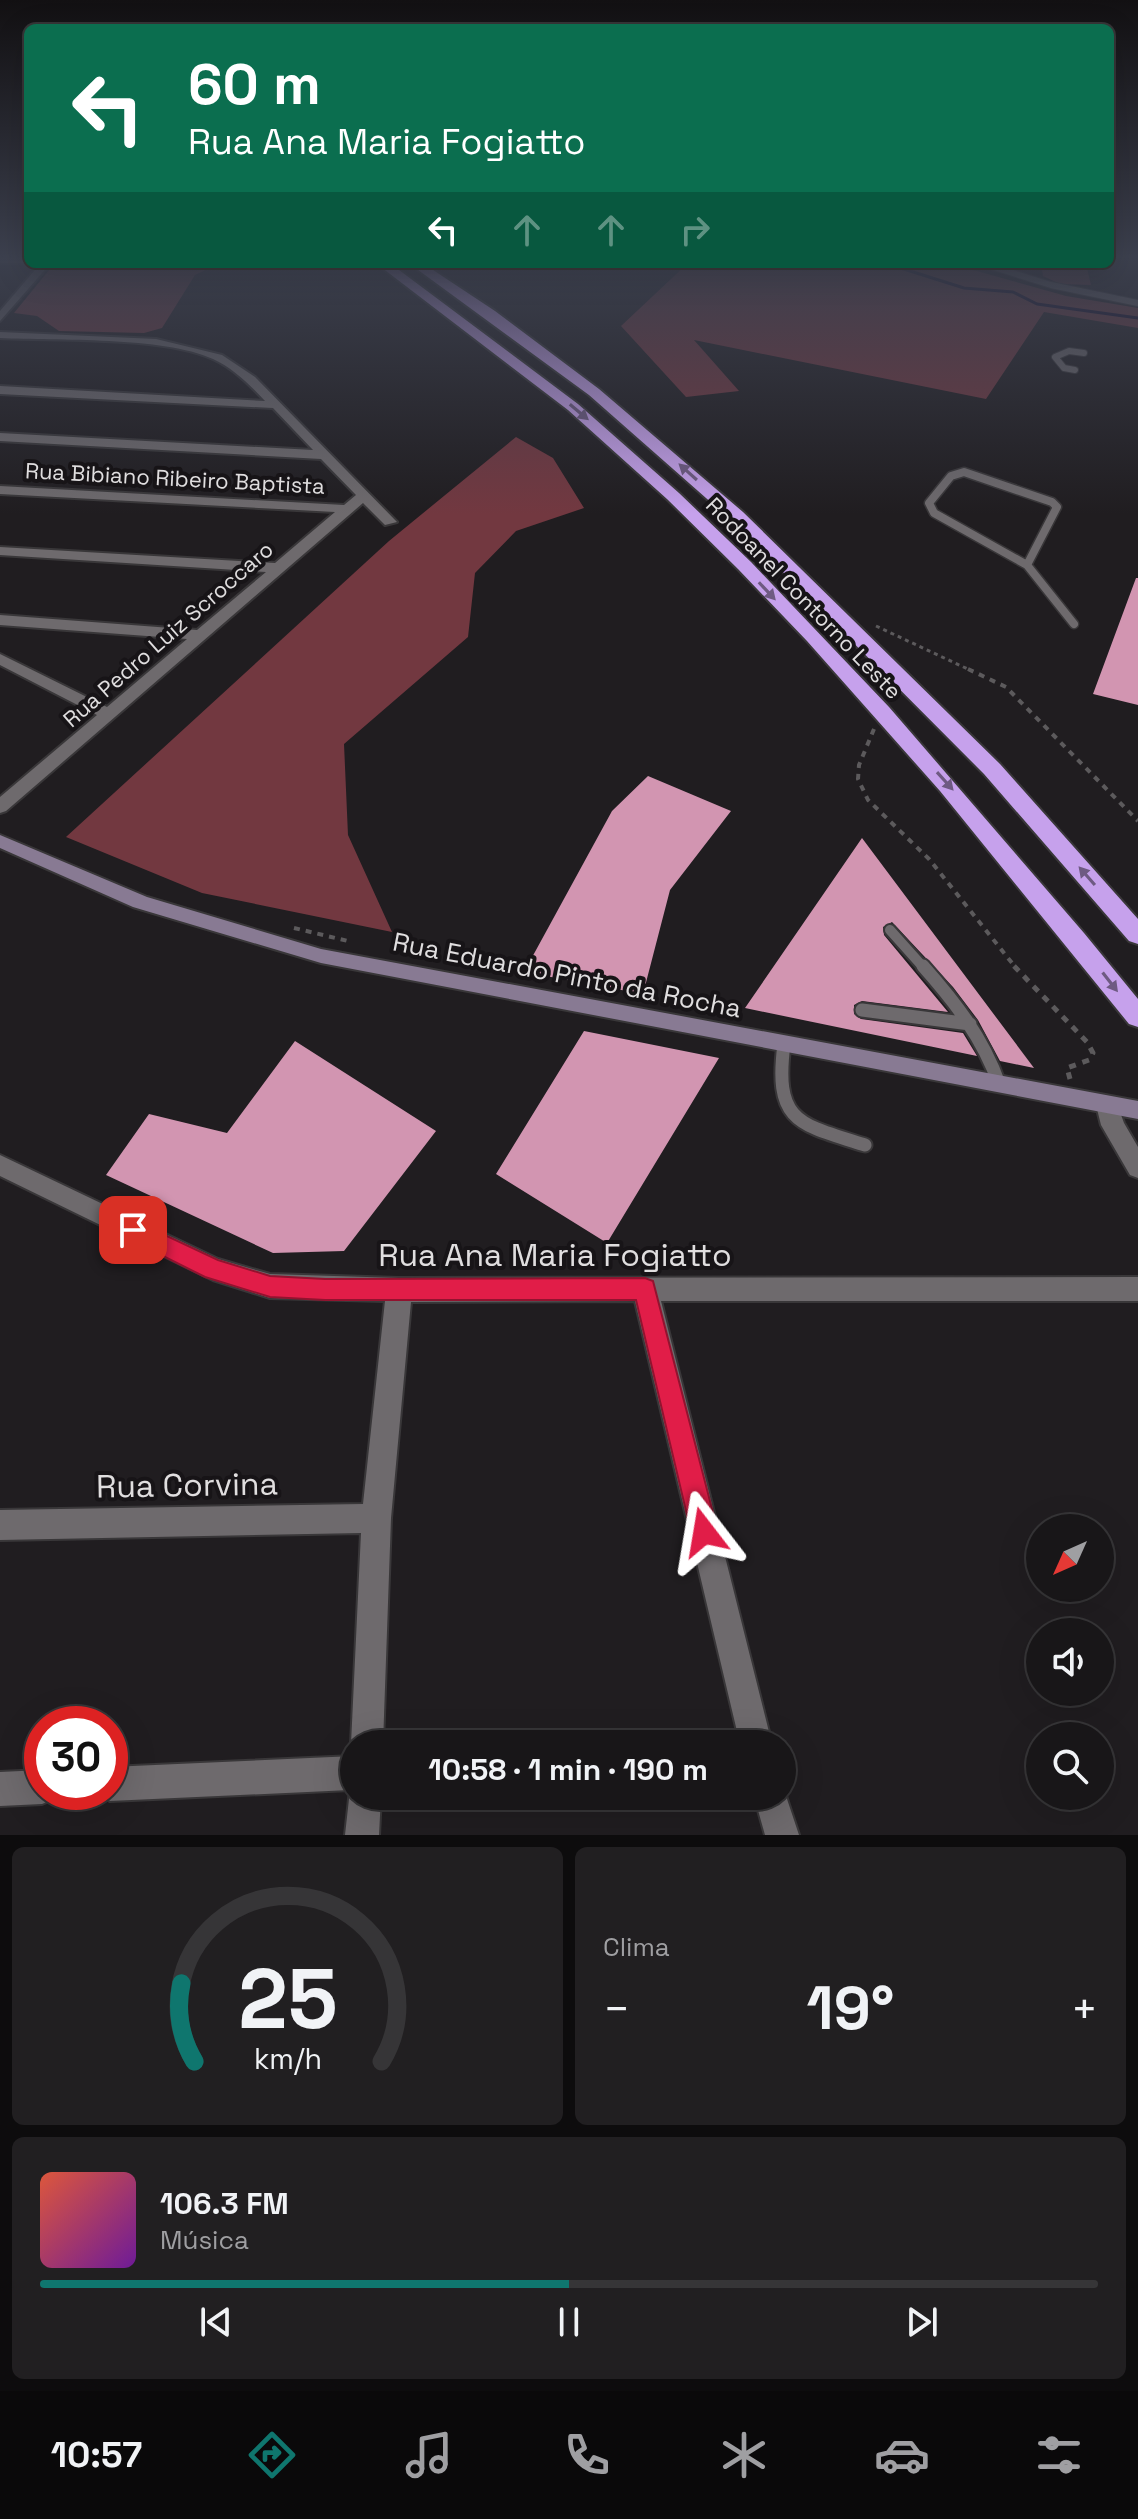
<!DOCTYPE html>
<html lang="pt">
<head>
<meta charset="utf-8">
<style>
	:root { --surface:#181618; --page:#211f21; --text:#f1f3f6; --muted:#9f9fa2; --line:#363537; --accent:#0f766e }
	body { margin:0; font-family:"Space Grotesk",sans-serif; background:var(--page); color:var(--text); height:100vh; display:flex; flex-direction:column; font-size:30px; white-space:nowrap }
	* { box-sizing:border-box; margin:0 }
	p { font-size:26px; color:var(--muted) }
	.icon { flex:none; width:44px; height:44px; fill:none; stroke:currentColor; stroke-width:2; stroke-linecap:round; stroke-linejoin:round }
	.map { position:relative; height:1835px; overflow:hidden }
	.details { display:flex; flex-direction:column; gap:12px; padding:12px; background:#0d0c0d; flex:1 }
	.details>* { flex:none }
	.hud { position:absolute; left:24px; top:24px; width:1090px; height:244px; border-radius:12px; box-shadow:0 8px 32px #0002,0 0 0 2px var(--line); background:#0b6e4f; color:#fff; overflow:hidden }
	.needle { width:52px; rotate:225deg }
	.controls { position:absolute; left:1026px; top:1514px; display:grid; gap:16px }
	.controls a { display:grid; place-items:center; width:88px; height:88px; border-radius:50%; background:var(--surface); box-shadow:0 8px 32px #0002,0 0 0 2px var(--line); font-size:40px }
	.speed { position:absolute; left:24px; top:1706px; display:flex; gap:16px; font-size:40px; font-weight:700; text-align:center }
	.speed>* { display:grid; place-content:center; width:104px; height:104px; border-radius:50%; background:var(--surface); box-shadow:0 8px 32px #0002,0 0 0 2px var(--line); line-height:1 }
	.speed .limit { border:12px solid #d22; background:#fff; color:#111 }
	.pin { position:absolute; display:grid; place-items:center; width:68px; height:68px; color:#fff; margin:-34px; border-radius:16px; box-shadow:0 4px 12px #0006 }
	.me { position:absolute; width:88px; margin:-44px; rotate:346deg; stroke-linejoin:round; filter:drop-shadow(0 0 6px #0008) }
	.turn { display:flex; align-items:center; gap:28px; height:168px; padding:0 32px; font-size:36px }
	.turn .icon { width:104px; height:104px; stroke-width:2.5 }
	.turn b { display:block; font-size:56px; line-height:68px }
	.lanes { display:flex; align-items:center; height:76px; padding:0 32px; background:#0003; justify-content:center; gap:40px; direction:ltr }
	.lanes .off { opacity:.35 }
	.big { font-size:60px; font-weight:600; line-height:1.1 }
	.details .card { flex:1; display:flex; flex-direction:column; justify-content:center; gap:12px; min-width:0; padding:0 28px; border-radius:12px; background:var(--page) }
	.details .dial { align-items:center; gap:0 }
	.dial svg { height:208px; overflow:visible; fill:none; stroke:var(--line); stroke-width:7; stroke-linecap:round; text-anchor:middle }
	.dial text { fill:var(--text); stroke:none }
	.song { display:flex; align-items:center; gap:24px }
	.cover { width:96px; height:96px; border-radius:12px; background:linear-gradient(135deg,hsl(10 70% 55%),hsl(280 70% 35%)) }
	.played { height:8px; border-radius:4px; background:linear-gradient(90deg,var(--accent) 50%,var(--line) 50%) }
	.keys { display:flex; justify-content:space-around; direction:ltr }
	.heat { display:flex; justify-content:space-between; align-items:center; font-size:44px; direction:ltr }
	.details .tiles { flex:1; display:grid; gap:12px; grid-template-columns:1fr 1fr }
	.card:last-child { grid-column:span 2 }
	.trip { position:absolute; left:340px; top:1730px; width:456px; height:80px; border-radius:40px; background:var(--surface); box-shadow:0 8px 32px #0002,0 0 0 2px var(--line); font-weight:600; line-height:80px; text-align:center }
	.tabs { display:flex; height:128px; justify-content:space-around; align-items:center; background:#0a090a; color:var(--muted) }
	.tabs .icon { width:56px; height:56px }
	.tabs .on { color:var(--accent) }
	.tabs b { font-size:36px; color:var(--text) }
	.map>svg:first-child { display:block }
	.forest { fill:#723840 }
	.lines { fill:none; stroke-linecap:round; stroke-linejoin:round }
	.stream { stroke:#080026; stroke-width:3 }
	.building { fill:#d295b1 }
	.lane-far3-casing { stroke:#393739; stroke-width:8 }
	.lane-far2-casing { stroke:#393739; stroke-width:11 }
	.lane-far1-casing { stroke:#393739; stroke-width:14 }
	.lane-casing { stroke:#393739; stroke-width:17 }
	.street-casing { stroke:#393739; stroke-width:4 }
	.secondary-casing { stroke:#393739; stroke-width:4 }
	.highway-casing { stroke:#393739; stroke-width:4 }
	.path-far2 { stroke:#5c5a5c; stroke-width:3; stroke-dasharray:4 4; stroke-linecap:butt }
	.path-far1 { stroke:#5c5a5c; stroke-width:4; stroke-dasharray:6 6; stroke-linecap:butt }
	.path { stroke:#5c5a5c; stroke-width:5; stroke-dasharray:7 7; stroke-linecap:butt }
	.lane-far3 { stroke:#6e6a6d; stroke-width:6 }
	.lane-far2 { stroke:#6e6a6d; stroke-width:8 }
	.lane-far1 { stroke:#6e6a6d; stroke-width:10 }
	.lane { stroke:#6e6a6d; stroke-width:13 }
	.street { fill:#6e6a6d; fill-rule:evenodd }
	.secondary { fill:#887a93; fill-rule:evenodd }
	.highway { fill:#c6a1ec; fill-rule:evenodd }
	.oneway { fill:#6e5a82 }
	.route { fill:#e11d48; stroke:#92132f; stroke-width:2 }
	.labels { text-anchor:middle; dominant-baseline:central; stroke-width:8; stroke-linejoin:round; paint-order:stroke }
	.far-street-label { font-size:22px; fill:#e0dedf; stroke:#171417 }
	.street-label { font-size:26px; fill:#e0dedf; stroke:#171417 }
	.near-street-label { font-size:32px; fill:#e0dedf; stroke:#171417 }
</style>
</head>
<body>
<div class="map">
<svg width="1138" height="1835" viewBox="0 0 1138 1835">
	<rect width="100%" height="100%" fill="#201d20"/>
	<path class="forest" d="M54,264H218L195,275L162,328L144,333L59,331L37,316L14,313Z
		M687,264H939L977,271L1066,296L1138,308V328L1044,312L986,399L694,340L739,391L686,397L621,326Z
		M1041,264H1086L1091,285L1060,284L1043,276Z
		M516,437L553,458L584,508L516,531L475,573L468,637L344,744L348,835L392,932L202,893L66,837L389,541Z"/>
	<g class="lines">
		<path class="stream" d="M888,264L964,288L1013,292L1037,304L1138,318"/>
	</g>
	<path class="building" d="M1136,578H1138V705L1093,694Z
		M648,776L731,811L670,890L643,994L524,972L612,811Z
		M862,838L1034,1068L1000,1061L978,1020L953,987L892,922L883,927L884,935L948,1012L862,1001L854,1005V1014L861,1019L963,1033L977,1056L745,1008Z
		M584,1031L719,1058L607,1243L496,1174Z
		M295,1041L436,1131L344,1251L273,1253L106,1175L149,1114L227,1133Z"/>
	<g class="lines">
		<g class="lane-far3-casing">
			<path id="lane-far3" d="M984,264L1051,285L1138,303
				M1075,370L1064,368L1055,357L1069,351L1084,353"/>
		</g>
		<g class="lane-far2-casing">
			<path id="lane-far2" d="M964,472L1052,502L1057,507L1027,565L934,513L929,503L951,476Z
				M1027,565L1074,624"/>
		</g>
		<g class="lane-far1-casing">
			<path id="lane-far1" d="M890,930L924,968"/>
		</g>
		<g class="lane-casing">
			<path id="lane" d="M923,966C955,1002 983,1038 999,1084
				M862,1010L970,1024
				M784,1044C774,1122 798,1124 865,1145"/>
		</g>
		<g class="street-casing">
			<path id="street" d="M0,257H28V263H0Z
				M40,264H50L0,321V311Z
				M0,332L156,339L222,355L255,377L397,522L385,525L363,503L6,811L0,813V797L97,715L0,665V654L107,707L187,639L0,625V615L197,630L266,572L0,555V547L275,563L335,512L0,494V486L344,505L356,495L321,459L0,441V433L313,450L273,408L0,394V386L265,401C250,385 233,368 213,359C162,336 58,341 0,338Z
				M1107,1096L1115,1098L1124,1123L1138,1147V1178L1130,1175L1101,1125L1096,1105L1099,1098Z
				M0,1155L218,1259L270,1274L399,1278L1138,1277V1301H661L772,1744H740L635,1301L411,1302L391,1518L383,1744H354V1752L351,1744L361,1533L0,1540V1510L363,1504L385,1301L270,1298L213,1280L0,1176Z
				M354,1756V1796H381L379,1835H345L350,1790L110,1801L97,1792H110V1767Z
				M42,1770V1792H57L54,1799L42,1804L0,1806V1772Z
				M782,1784L799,1835H765L754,1796H782Z"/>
		</g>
		<g class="secondary-casing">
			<path id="secondary" d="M0,835L147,897L321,949L1138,1101V1119L321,963L133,907L0,848Z"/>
		</g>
		<g class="highway-casing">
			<path id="highway" d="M377,264H391L578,404L679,493L751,562L889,707L1084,933L1138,999V1027L1129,1024L940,791L807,641L738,569L667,499L568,410Z
				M410,264H424L495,311L599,389L743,512L1000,764L1138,919V944L1129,941L984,774L731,520L589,395Z"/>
		</g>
		<path class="path-far2" d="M876,626L972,671"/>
		<path class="path-far1" d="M968,669L1006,687L1138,821
			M874,729L859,765L858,779L868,800L929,859L1016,968
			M294,928L352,942"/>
		<path class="path" d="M1014,966L1087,1042L1093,1053L1089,1060L1067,1068L1070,1079"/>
		<use href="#lane-far3" class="lane-far3"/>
		<use href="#lane-far2" class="lane-far2"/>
		<use href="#lane-far1" class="lane-far1"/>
		<use href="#lane" class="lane"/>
		<use href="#street" class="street"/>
		<use href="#secondary" class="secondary"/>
		<use href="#highway" class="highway"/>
	</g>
	<defs><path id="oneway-solid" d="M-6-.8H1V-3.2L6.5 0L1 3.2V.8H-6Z" transform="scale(2)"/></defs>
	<g class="oneway">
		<use href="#oneway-solid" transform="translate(579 412) rotate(40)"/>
		<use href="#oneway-solid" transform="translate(688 472) rotate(-138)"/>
		<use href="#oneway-solid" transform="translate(767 591) rotate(47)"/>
		<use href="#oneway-solid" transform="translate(945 781) rotate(48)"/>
		<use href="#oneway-solid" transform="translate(1087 876) rotate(-131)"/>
		<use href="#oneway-solid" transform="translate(1110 982) rotate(52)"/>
	</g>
	<linearGradient id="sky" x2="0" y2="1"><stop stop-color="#121012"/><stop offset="0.5" stop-color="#3c404e"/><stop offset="1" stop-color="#3c404e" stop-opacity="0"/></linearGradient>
	<rect width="1138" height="514" fill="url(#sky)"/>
	<path class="route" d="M133,1220L218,1260L270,1276L325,1279L645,1278L653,1281L718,1532L714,1541L704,1545L695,1541L691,1532L636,1300H325L270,1297L205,1277L125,1237L122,1230L125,1223Z"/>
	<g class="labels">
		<g class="far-street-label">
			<text transform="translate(175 478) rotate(3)">Rua Bibiano Ribeiro Baptista</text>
			<text transform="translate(804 598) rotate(46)">Rodoanel Contorno Leste</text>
			<text transform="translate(168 634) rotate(-41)">Rua Pedro Luiz Scroccaro</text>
		</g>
		<g class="street-label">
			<text transform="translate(567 975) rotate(11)">Rua Eduardo Pinto da Rocha</text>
		</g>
		<g class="near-street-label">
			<text x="555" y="1255">Rua Ana Maria Fogiatto</text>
			<text transform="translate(187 1485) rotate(-1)">Rua Corvina</text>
		</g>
	</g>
</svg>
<div class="controls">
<a><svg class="needle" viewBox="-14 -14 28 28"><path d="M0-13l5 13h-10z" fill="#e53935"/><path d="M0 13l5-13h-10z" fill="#9f9fa2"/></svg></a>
<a><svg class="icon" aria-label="sound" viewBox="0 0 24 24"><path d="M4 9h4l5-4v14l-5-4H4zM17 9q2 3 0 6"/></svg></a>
<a><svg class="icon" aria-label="search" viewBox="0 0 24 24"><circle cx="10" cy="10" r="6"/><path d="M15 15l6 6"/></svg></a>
</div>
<div class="speed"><div class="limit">30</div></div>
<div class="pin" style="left:133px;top:1230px;background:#d93025"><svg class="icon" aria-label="arrive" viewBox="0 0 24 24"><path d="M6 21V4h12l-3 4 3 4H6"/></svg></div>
<svg class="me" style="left:704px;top:1532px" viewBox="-20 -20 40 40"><path d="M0-17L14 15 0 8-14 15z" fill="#e11d48" stroke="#fff" stroke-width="4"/></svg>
<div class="trip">10:58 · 1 min · 190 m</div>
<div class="hud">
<div class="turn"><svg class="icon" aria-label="left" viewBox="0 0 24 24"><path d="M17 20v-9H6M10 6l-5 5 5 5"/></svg><div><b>60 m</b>Rua Ana Maria Fogiatto</div></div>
<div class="lanes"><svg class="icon" aria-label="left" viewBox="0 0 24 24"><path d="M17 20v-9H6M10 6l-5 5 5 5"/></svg><svg class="icon off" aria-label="ahead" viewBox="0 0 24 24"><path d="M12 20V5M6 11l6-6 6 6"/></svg><svg class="icon off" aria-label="ahead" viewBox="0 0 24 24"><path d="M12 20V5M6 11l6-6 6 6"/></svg><svg class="icon off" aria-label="right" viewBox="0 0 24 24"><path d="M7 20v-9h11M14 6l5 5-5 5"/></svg></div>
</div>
</div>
<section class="details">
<div class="tiles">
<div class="card dial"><svg viewBox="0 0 100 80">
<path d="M14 69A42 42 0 1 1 86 69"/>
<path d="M14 69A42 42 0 0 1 9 39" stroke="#0f766e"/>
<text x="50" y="56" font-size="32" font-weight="700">25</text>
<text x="50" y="72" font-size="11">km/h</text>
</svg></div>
<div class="card"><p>Clima</p>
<div class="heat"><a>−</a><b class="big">19°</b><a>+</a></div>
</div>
<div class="card">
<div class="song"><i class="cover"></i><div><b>106.3 FM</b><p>Música</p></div></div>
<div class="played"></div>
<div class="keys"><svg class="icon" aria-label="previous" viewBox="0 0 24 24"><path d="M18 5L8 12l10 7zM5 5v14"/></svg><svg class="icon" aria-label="pause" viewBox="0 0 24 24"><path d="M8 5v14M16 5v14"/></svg><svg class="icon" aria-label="next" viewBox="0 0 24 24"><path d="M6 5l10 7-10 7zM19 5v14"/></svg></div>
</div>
</div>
</section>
<nav class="tabs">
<b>10:57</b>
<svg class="icon on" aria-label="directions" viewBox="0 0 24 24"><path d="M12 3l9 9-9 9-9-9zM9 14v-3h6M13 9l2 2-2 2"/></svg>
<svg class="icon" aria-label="music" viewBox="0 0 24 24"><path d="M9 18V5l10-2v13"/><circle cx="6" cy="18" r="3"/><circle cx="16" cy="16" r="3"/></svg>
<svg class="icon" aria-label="phone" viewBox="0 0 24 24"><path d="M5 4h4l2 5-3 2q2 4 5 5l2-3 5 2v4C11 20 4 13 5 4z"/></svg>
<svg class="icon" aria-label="climate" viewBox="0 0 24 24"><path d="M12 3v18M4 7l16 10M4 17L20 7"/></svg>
<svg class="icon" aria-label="car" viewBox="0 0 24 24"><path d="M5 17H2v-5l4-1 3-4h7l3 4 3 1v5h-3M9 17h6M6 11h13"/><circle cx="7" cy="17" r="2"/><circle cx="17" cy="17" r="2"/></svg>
<svg class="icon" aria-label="filters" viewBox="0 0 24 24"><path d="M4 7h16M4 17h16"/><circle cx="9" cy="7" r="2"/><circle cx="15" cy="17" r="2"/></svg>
</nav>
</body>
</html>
